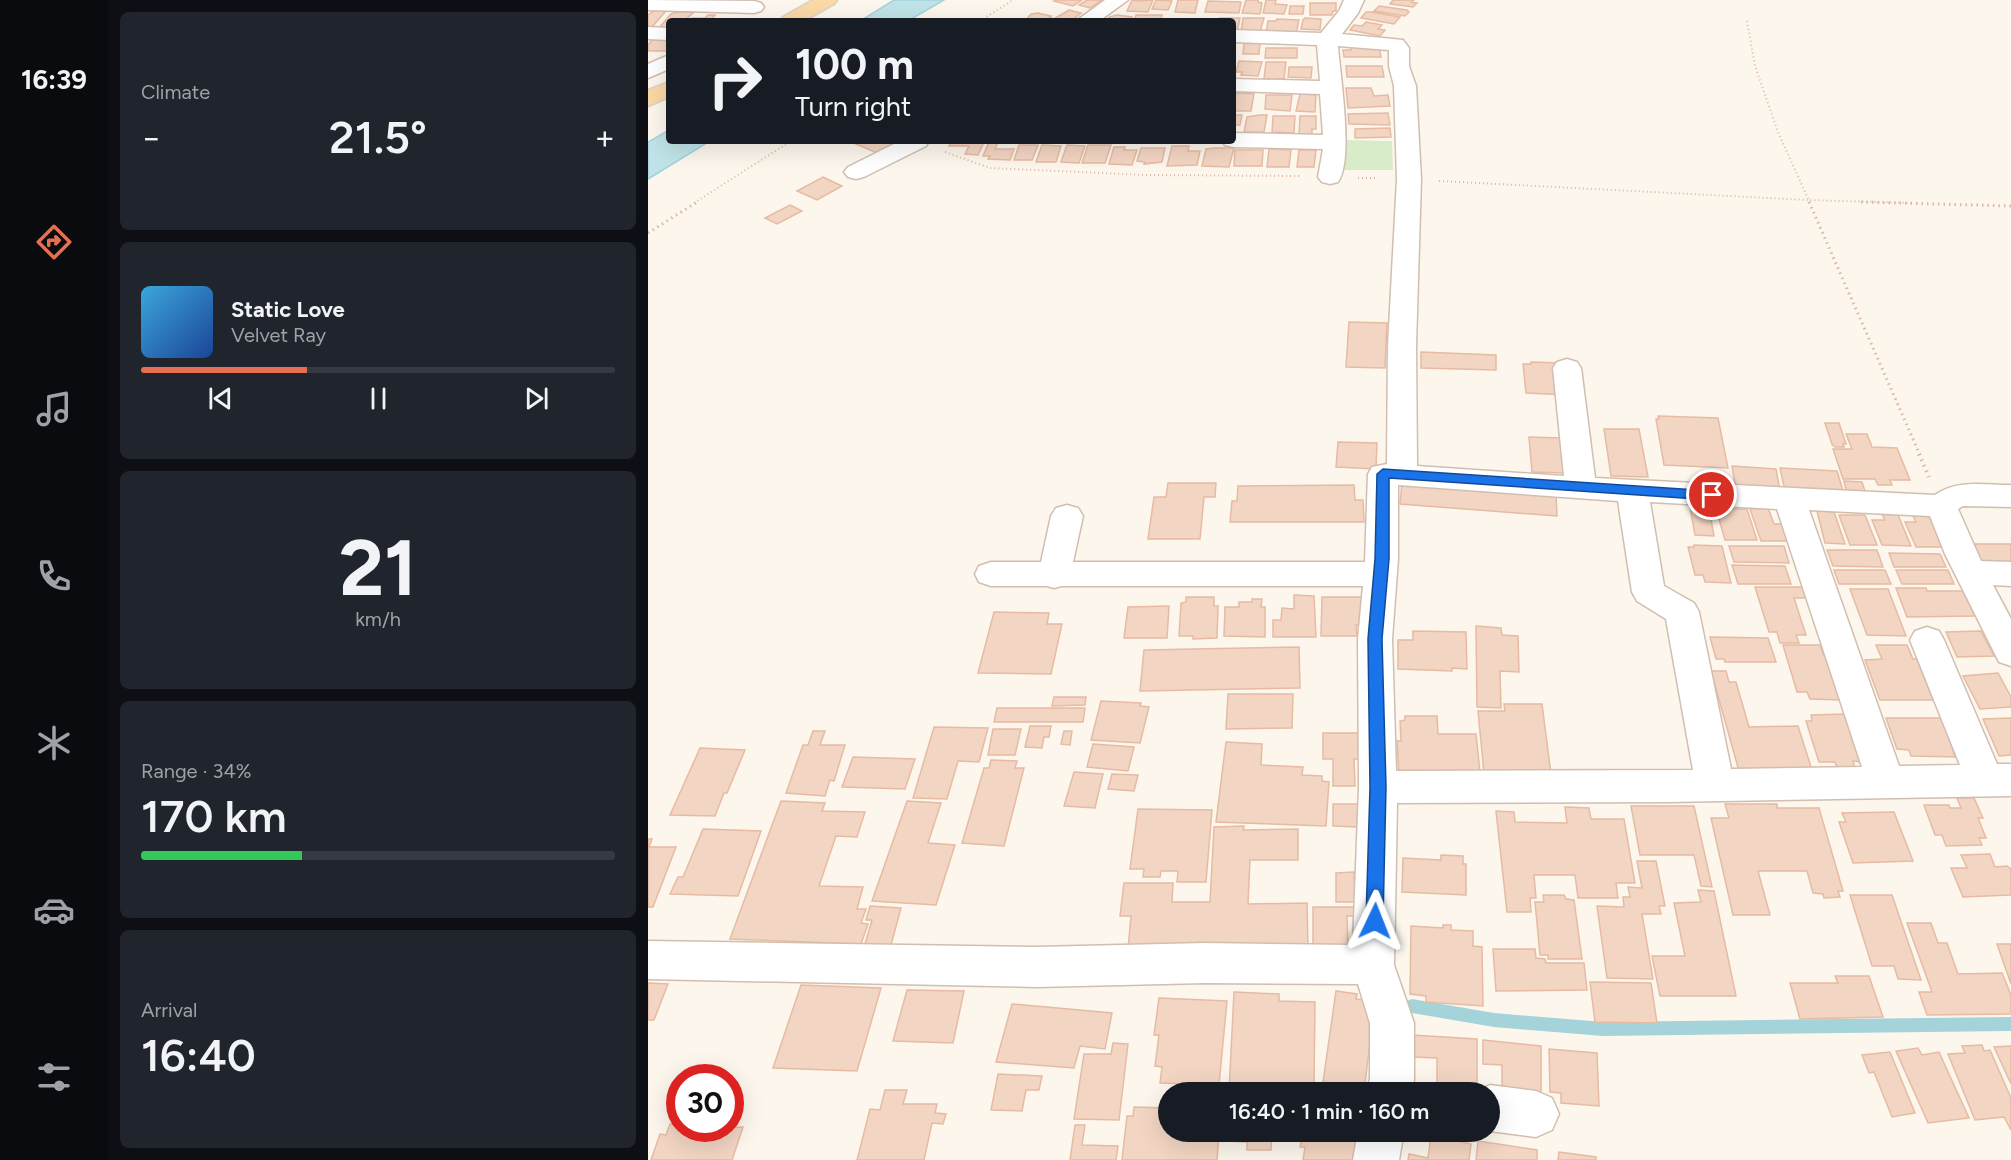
<!DOCTYPE html>
<html lang="en">
<head>
<meta charset="utf-8">
<style>
	:root { --surface:#171b24; --page:#20242c; --text:#f1f3f6; --muted:#9ea1a6; --line:#363941; --accent:#e76f51 }
	body { margin:0; font-family:Figtree,sans-serif; background:var(--page); color:var(--text); height:100vh; display:flex; flex-direction:column; font-size:22px; white-space:nowrap }
	* { box-sizing:border-box; margin:0 }
	p { font-size:20px; color:var(--muted) }
	.icon { flex:none; width:33px; height:33px; fill:none; stroke:currentColor; stroke-width:2; stroke-linecap:round; stroke-linejoin:round }
	.map { position:relative; flex:1; overflow:hidden }
	.details { display:flex; flex-direction:column; gap:12px; padding:12px; background:#0d0f14; width:540px }
	.details>* { flex:none }
	.guide { position:absolute; left:18px; top:18px; width:570px; height:126px; border-radius:6px; box-shadow:0 6px 24px #0002; background:#171b24; color:var(--text); overflow:hidden }
	.speed { position:absolute; left:18px; top:1064px; display:flex; gap:12px; font-size:30px; font-weight:700; text-align:center }
	.speed>* { display:grid; place-content:center; width:78px; height:78px; border-radius:50%; background:var(--surface); box-shadow:0 6px 24px #0002; line-height:1 }
	.speed .limit { border:9px solid #d22; background:#fff; color:#111 }
	.pin { position:absolute; display:grid; place-items:center; width:51px; height:51px; color:#fff; margin:-26px; border:3px solid #fff; border-radius:50%; box-shadow:0 2px 6px #0007 }
	.me { position:absolute; width:66px; margin:-33px; rotate:2deg; stroke-linejoin:round; filter:drop-shadow(0 0 4px #0008) }
	.turn { display:flex; align-items:center; gap:21px; height:126px; padding:0 30px; font-size:27px }
	.turn .icon { width:78px; height:78px; stroke-width:2.5 }
	.turn b { display:block; font-size:42px; line-height:51px }
	.big { font-size:45px; font-weight:600; line-height:1.1 }
	.details .widget { flex:1; display:flex; flex-direction:column; justify-content:center; gap:9px; min-width:0; padding:0 21px; border-radius:9px; background:var(--page) }
	.details .dial { align-items:center; gap:0 }
	.dial b { font-size:78px; line-height:1 }
	.song { display:flex; align-items:center; gap:18px }
	.cover { width:72px; height:72px; border-radius:9px; background:linear-gradient(135deg,hsl(200 70% 55%),hsl(220 70% 35%)) }
	.played { height:6px; border-radius:3px; background:linear-gradient(90deg,var(--accent) 35%,var(--line) 35%) }
	.keys { display:flex; justify-content:space-around; direction:ltr }
	.heat { display:flex; justify-content:space-between; align-items:center; font-size:33px; direction:ltr }
	.charge { height:9px; border-radius:4px; background:linear-gradient(90deg,#34c759 34%,var(--line) 0) }
	.trip { position:absolute; left:510px; top:1082px; width:342px; height:60px; border-radius:30px; background:var(--surface); box-shadow:0 6px 24px #0002; font-weight:600; line-height:60px; text-align:center }
	main { display:flex; flex:1; min-height:0 }
	.menu { display:flex; flex-direction:column; width:108px; justify-content:space-around; align-items:center; background:#090b0e; color:var(--muted) }
	.menu .icon { width:42px; height:42px }
	.menu .active { color:var(--accent) }
	.menu b { font-size:27px; color:var(--text) }
	.map>svg:first-child { display:block }
	.green { fill:#d8ecc9 }
	.water { fill:#bfe3e8; stroke:#a5d3da; stroke-width:1.5 }
	.lines { fill:none; stroke-linecap:round; stroke-linejoin:round }
	.stream { fill:#a5d3da; fill-rule:evenodd }
	.building { fill:#f3d5c3; stroke:#e6bba3; stroke-width:1.5 }
	.minor-casing { stroke:#d1beb0; stroke-width:3 }
	.major-casing { stroke:#dad1cd; stroke-width:3 }
	.path-far2 { stroke:#d9b8a5; stroke-width:2; stroke-dasharray:1 3; stroke-linecap:butt }
	.path-far1 { stroke:#d9b8a5; stroke-width:3; stroke-dasharray:1.5 4; stroke-linecap:butt }
	.path { stroke:#d9b8a5; stroke-width:4; stroke-dasharray:1.5 4.5; stroke-linecap:butt }
	.minor { fill:#fff; fill-rule:evenodd }
	.major { fill:#fbd9a5; fill-rule:evenodd }
	.route { fill:#1a73e8; stroke:#114b97; stroke-width:1.5 }
</style>
</head>
<body>
<main>
<nav class="menu">
<b>16:39</b>
<svg class="icon active" aria-label="directions" viewBox="0 0 24 24"><path d="M12 3l9 9-9 9-9-9zM9 14v-3h6M13 9l2 2-2 2"/></svg>
<svg class="icon" aria-label="music" viewBox="0 0 24 24"><path d="M9 18V5l10-2v13"/><circle cx="6" cy="18" r="3"/><circle cx="16" cy="16" r="3"/></svg>
<svg class="icon" aria-label="phone" viewBox="0 0 24 24"><path d="M5 4h4l2 5-3 2q2 4 5 5l2-3 5 2v4C11 20 4 13 5 4z"/></svg>
<svg class="icon" aria-label="climate" viewBox="0 0 24 24"><path d="M12 3v18M4 7l16 10M4 17L20 7"/></svg>
<svg class="icon" aria-label="car" viewBox="0 0 24 24"><path d="M5 17H2v-5l4-1 3-4h7l3 4 3 1v5h-3M9 17h6M6 11h13"/><circle cx="7" cy="17" r="2"/><circle cx="17" cy="17" r="2"/></svg>
<svg class="icon" aria-label="filters" viewBox="0 0 24 24"><path d="M4 7h16M4 17h16"/><circle cx="9" cy="7" r="2"/><circle cx="15" cy="17" r="2"/></svg>
</nav>
<section class="details">
<div class="widget"><p>Climate</p>
<div class="heat"><a>−</a><b class="big">21.5°</b><a>+</a></div>
</div>
<div class="widget">
<div class="song"><i class="cover"></i><div><b>Static Love</b><p>Velvet Ray</p></div></div>
<div class="played"></div>
<div class="keys"><svg class="icon" aria-label="previous" viewBox="0 0 24 24"><path d="M18 5L8 12l10 7zM5 5v14"/></svg><svg class="icon" aria-label="pause" viewBox="0 0 24 24"><path d="M8 5v14M16 5v14"/></svg><svg class="icon" aria-label="next" viewBox="0 0 24 24"><path d="M6 5l10 7-10 7zM19 5v14"/></svg></div>
</div>
<div class="widget dial"><b>21</b><p>km/h</p></div>
<div class="widget"><p>Range · 34%</p><b class="big">170 km</b><div class="charge"></div></div>
<div class="widget"><p>Arrival</p><b class="big">16:40</b></div>
</section>
<div class="map">
<svg width="1363" height="1160" viewBox="0 0 1363 1160">
	<rect width="100%" height="100%" fill="#fdf6ec"/>
	<path class="green" d="M697,140L744,141L745,170H696Z"/>
	<path class="water" d="M246,0H296L260,21H212Z
		M21,130V141H62L0,179V142Z"/>
	<g class="lines">
		<path class="stream" d="M764,999L846,1013L955,1022L1363,1017V1031L955,1036L846,1027L764,1013L759,1011L757,1006L759,1001Z"/>
	</g>
	<path class="building" d="M408,0H434L425,6L406,1Z
		M439,0H454L442,8L431,5Z
		M484,0L492,1L505,0L500,12L479,11Z
		M508,0L524,1L520,10L504,9Z
		M530,0H550L547,13L527,12Z
		M598,0H610V2L614,3L612,14L594,13Z
		M618,0H628L627,4L639,5L636,14L615,13Z
		M745,0H766L764,2L769,3L765,7L742,4Z
		M560,1L593,2L591,13L557,12Z
		M662,3H688V11H685L684,15H662Z
		M642,6H656L655,14H641Z
		M731,6L759,10L761,12L757,16L726,11Z
		M421,10L433,13L423,21L404,20Z
		M6,11H18L4,27H0V15Z
		M29,12H46L36,21H21V28H11L23,14Z
		M718,12H723L752,17L746,24L713,18Z
		M390,13L403,16L400,18H403L399,21H377L383,14Z
		M60,15H67L62,21H41L44,18H57Z
		M469,15L484,17L483,21H460L461,17Z
		M488,15H514L512,21H486Z
		M572,18H592L590,28H585V21H571Z
		M595,18H616L612,32H593Z
		M657,18L673,19L672,30L653,29L655,20Z
		M629,19L651,20L648,34L618,33L620,21H628Z
		M718,22L734,25L730,29L737,30L732,36L702,30L706,25L714,26Z
		M5,39H21V51H0V45Z
		M596,43H612L611,54H595Z
		M702,46H731L733,57H696L695,50H703Z
		M618,48H649V58H617Z
		M591,61L614,62L610,76L593,75L594,72H588Z
		M618,62H638L636,79H616Z
		M698,66H734L736,77H699Z
		M641,67H664L663,78L640,77Z
		M698,88H723L726,96L740,95L742,106L700,108Z
		M588,93L606,94L603,111H585Z
		M652,94L668,95L667,112L648,111Z
		M618,95H644L642,111L617,109Z
		M740,113L742,125L701,124L700,114Z
		M585,115H594L592,125H585Z
		M611,115H619L616,132H596L599,117Z
		M625,116H647L646,133L624,132Z
		M652,116H668V129H664V134H651Z
		M742,128L743,137L707,138V129Z
		M201,141H252L229,153Z
		M304,141H307L336,142L330,155L317,154L321,146H301Z
		M341,142H350L347,149H366L362,160L340,159L342,156H335Z
		M371,145H390L384,160H366Z
		M394,145L413,146L408,162H388Z
		M419,145L437,146L431,163L413,162Z
		M440,145H463L457,163H434Z
		M524,146H541L540,151H552L549,165L519,166Z
		M466,147H477L476,150H489L484,165L461,164Z
		M493,148H517L514,162L496,164L497,162L489,161Z
		M567,148H586L581,167L554,166L558,149Z
		M621,149L643,150L641,167H619Z
		M587,150H615L614,166H586Z
		M651,150H668L666,167H649Z
		M175,177L194,186L169,200L149,191Z
		M142,205L154,211L129,224L117,218Z
		M701,322L739,323L737,368L698,367Z
		M773,352L848,355V370L773,368Z
		M883,362L915,363L919,395L878,393L875,364H883Z
		M1010,416L1070,418L1080,468L1016,465L1008,419H1011Z
		M1177,423H1191L1198,444H1195L1196,447H1187L1184,444Z
		M956,429H991L1000,477L963,476Z
		M1198,434H1219L1224,447L1249,448L1262,480H1242L1244,485H1230L1227,479H1195L1185,449H1204Z
		M881,437L913,438L918,473L884,472Z
		M690,442L729,443L728,469L688,467Z
		M1084,466L1128,469L1132,491L1088,489Z
		M1132,468L1189,471L1196,494L1137,491Z
		M1196,481L1214,482L1218,494H1199Z
		M520,483H568L567,497H556L552,539H500L506,497H518Z
		M754,483L908,494L909,516L752,504Z
		M706,485L707,500H715L716,522H582L584,501H589L590,486Z
		M1042,507L1061,508L1066,536L1047,535Z
		M1120,508L1126,524H1136L1142,541H1113L1102,509Z
		M1068,509H1099L1109,540H1077Z
		M1169,511L1186,512L1197,544L1177,543Z
		M1234,514L1250,515L1263,546L1234,545L1224,520H1237Z
		M1191,515H1217L1229,545H1202Z
		M1265,516H1281L1295,547H1268L1257,522H1268Z
		M1326,544H1363V566H1336Z
		M1046,545L1074,546L1083,583L1057,582L1055,575H1047L1040,547H1046Z
		M1081,546H1136L1141,563L1086,562Z
		M1179,550H1229L1235,567L1185,566Z
		M1241,553L1292,554L1298,567H1246Z
		M1084,565L1137,566L1143,584H1090Z
		M1186,570H1237L1243,584H1191Z
		M1248,570H1300L1306,584H1254Z
		M1107,587H1156L1160,598H1146L1158,635H1148L1151,643H1132L1129,632H1121Z
		M1248,588H1278L1279,591H1315L1327,616L1259,617Z
		M1202,589H1240L1258,636L1219,635Z
		M646,595L666,596L668,637H625V620H633L634,608L646,609Z
		M538,597H566V606H570L569,638L545,639V636H531L533,603L538,602Z
		M674,597H714L715,625H708L709,636H673Z
		M604,599H614L613,607H617V637L576,636L577,607H591V602H604Z
		M521,606L519,638H476L480,607Z
		M346,612L401,613L399,624H414L403,674L330,673Z
		M828,626L853,628L854,635L870,636L871,672L852,671L853,708L829,707Z
		M765,631L818,632L819,669L804,668V671L750,669V640H765Z
		M1333,631L1346,656L1309,657L1298,632Z
		M1062,637L1120,638L1128,662H1077L1076,659H1068Z
		M1135,645H1172L1176,656H1179L1193,700L1162,699L1159,692H1149Z
		M1228,645H1259L1265,659H1269L1285,700H1232L1217,660L1234,659Z
		M651,647L652,688L492,691L496,650Z
		M1063,671H1078L1081,682H1088L1101,727L1150,726L1164,770L1091,771Z
		M1350,673L1363,697V707L1332,709L1315,676Z
		M580,694H645L644,728L578,729Z
		M406,697H438L437,705L404,706Z
		M453,701L493,703L492,706L501,707L492,743L443,740Z
		M856,704H894L903,774L836,773L830,711H857Z
		M349,708H437L435,722H346Z
		M1197,714L1214,762L1205,761L1207,768H1189L1187,762H1171L1158,721H1164L1163,715Z
		M757,716H789L790,734H828L832,772L751,775L749,741H753L752,721L757,720Z
		M1238,718H1295L1307,757L1263,756L1261,750L1249,749Z
		M1363,718V755L1351,756L1335,719Z
		M382,726H403L401,737H396L394,748L377,747Z
		M286,727L340,728L331,762L310,761L299,799L265,798Z
		M345,729H373L367,755H340Z
		M165,731H177L172,745H197L186,781L182,780L177,796L138,793L155,745H160Z
		M416,731H424L422,745L413,744Z
		M675,733H712V759H706L707,786H685V759H675Z
		M578,742L614,744L613,765L655,767L654,775L674,776V781L681,782L678,826L568,822Z
		M445,744L486,747L480,771L439,767Z
		M52,748L97,750L79,793H76L67,816L22,815Z
		M205,757L267,759L257,789L194,787Z
		M343,760L369,761L367,768H376L356,846L314,843L336,768H341Z
		M426,772L455,774L447,808L416,806Z
		M464,774L490,775L486,791L460,789Z
		M1309,798H1326L1335,818H1330L1338,838H1331L1334,845L1298,846L1294,835H1287L1276,805H1301L1302,808H1313Z
		M133,801L177,803L174,811L217,812L209,837L188,836L171,886L215,887L209,909H218L213,923L220,924L213,944L82,939Z
		M259,801L293,803L280,843L307,845L288,905L224,901Z
		M685,804H711V827L685,826Z
		M1077,804H1129V808H1171L1195,891H1190L1192,897L1176,898L1175,894L1165,893L1159,871H1110L1122,915H1085L1063,818H1081Z
		M983,806H1046L1064,887L1053,886L1046,855H992Z
		M917,807L941,808L943,819H976L987,883H968L970,898H930L927,875H886L888,898H882L883,912H859L848,811L866,812L867,822L919,823Z
		M490,809L564,810L558,882H529L530,871H513L512,877H495L496,869H482Z
		M1246,812L1265,861L1205,863L1191,822H1198L1194,813Z
		M596,826L595,830L650,829V860H602L600,904L659,903L660,948L480,949L483,916H472L476,883H525L524,902H562L566,827Z
		M55,829L113,831L90,896L22,894L30,877H35Z
		M0,839H4L1,847H28L5,907H0Z
		M1342,854L1347,867L1359,866L1363,869V895L1315,897L1303,868H1319L1313,855Z
		M793,855L815,856V864H818V895L754,892L755,858L793,860Z
		M989,861H1008L1017,906H1011L1013,914H994L1005,979L959,978L949,906L976,907L975,897H982L980,887L994,888Z
		M706,872L707,902H688V873Z
		M1050,890L1066,891L1088,996H1012L1004,956H1037L1026,903L1053,902Z
		M895,895H916L918,899L926,900L934,959H900V955H892L887,902H896Z
		M1202,895H1244L1273,980L1250,979L1246,966H1224Z
		M222,906L253,908L243,945L217,944L224,920H218Z
		M665,907H706V916H699L700,945H665Z
		M1259,923H1283L1290,943H1299L1310,974L1354,973L1363,995V1014L1279,1015L1271,992H1284Z
		M795,925H803V930L825,931V946L834,947L835,1006L778,1002V996L762,994L763,926L795,928Z
		M1349,944H1363V984Z
		M845,949H887L888,958L897,959L898,963H936L939,990L848,991Z
		M1187,976H1221L1235,1017L1152,1019L1142,983H1190Z
		M942,982L1003,983L1009,1023L947,1022Z
		M0,983L20,984L6,1020H0Z
		M153,985L233,988L209,1071L125,1068Z
		M259,990L316,991L305,1043L245,1041Z
		M688,991L709,994L708,999L727,1001L716,1092L681,1089L682,1083L675,1082Z
		M586,992L631,994V1001L667,1002L666,1084L626,1083L625,1092H581Z
		M511,998L579,1001L571,1085L512,1083L514,1067L507,1066L511,1035H506Z
		M364,1004L464,1013L457,1049L432,1046L426,1068L348,1062Z
		M764,1035L829,1039V1090L789,1088V1058L764,1057Z
		M835,1040L893,1046V1101L854,1097V1065L835,1064Z
		M465,1043L480,1044L471,1120L426,1119L436,1054H463Z
		M1334,1045L1336,1051L1342,1050L1363,1098V1130L1356,1117L1327,1120L1300,1054L1317,1053L1314,1046Z
		M1363,1046V1084L1346,1047Z
		M1270,1048L1274,1055L1291,1052L1321,1118L1280,1123L1248,1051Z
		M901,1049L949,1053L951,1106L913,1103V1093L902,1092Z
		M1242,1052L1267,1113L1244,1117L1226,1072L1221,1073L1214,1055Z
		M350,1074L394,1076L391,1090H378L374,1111L343,1110Z
		M237,1090H259L255,1104H289L287,1113L298,1114L295,1124L284,1123L276,1160H209L222,1109L232,1110Z
		M486,1107L517,1108L516,1114H520V1131L571,1134L569,1160H474L479,1116H485Z
		M22,1124L32,1125V1128L95,1127L84,1160H3L12,1134L18,1135Z
		M427,1125H437L434,1145L470,1146L468,1160H422Z
		M579,1131H624L623,1150H599V1142L578,1141Z
		M655,1131H717L713,1160H655L657,1147H652Z
		M783,1135L823,1144L821,1160H760L761,1154L780,1158Z
		M830,1141L889,1150V1160H828Z
		M911,1152L948,1157V1160H910Z"/>
	<g class="lines">
		<g class="minor-casing">
			<path id="minor" d="M0,0L106,1L113,3L116,7L113,11L106,13L0,10Z
				M457,0H480L451,21H428Z
				M696,0H716L710,13L694,34L755,40L761,48V66L768,86L773,179L768,346L769,466L916,476L905,368L909,362L919,359L929,362L933,368L947,478L1287,495C1309,479 1337,485 1363,485V507L1315,506L1310,509L1333,561L1363,562V586L1345,585L1363,619V666L1351,662L1297,554L1282,516L1161,510L1251,766L1312,765L1262,640L1267,631L1279,627L1291,631L1296,640L1349,764H1363V796L1019,802L749,803L746,965L766,1023V1079L764,1092H718L722,1079V1023L710,984L557,983L389,987L0,979V941L389,947L557,943L705,945L711,787L710,639L715,586H413L406,588L399,586H343L331,582L327,574L331,566L343,562H393L403,516L408,508L419,505L430,508L435,516L425,562H717L720,474L724,467L739,464L740,346L749,179L746,86L741,66V50L690,46C692,76 706,159 690,182L682,184L674,182L670,177L675,149L585,147L577,145L574,141H585V133L675,135L672,94L585,91V79L672,81L669,45L585,42V30L673,33L691,11ZM750,485L970,501L984,592L989,601L1018,619L1045,770L748,771L744,639L750,559ZM1002,502L1129,509L1214,767L1083,769L1051,612L1046,603L1016,586Z
				M0,27L21,28V40L0,39Z
				M21,55V69L0,78V64Z
				M252,141H281L278,146L216,177L208,179L200,177L196,172L200,167Z
				M842,1085L888,1091L904,1098L911,1114L904,1130L888,1137L842,1131V1092H826Z
				M710,1131H756L751,1160H705Z"/>
		</g>
		<g class="major-casing">
			<path id="major" d="M165,0H189L186,4L156,21H132L135,17Z
				M21,82V97L0,106V90Z"/>
		</g>
		<path class="path-far2" d="M332,21L365,0
			M1099,21L1107,66L1130,132L1162,203
			M297,152L342,168L497,175L652,176
			M710,178H730
			M791,181L1159,200L1264,203
			M46,203L143,141"/>
		<path class="path-far1" d="M1161,202L1272,455
			M1213,202L1363,206
			M0,233L49,202"/>
		<path class="path" d="M1271,454L1281,477"/>
		<use href="#minor" class="minor"/>
		<use href="#major" class="major"/>
	</g>
	<path class="route" d="M735,469L1064,491L1071,495L1064,500L741,478V559L734,639L738,787L735,921L733,926L727,928L721,926L718,921L722,787L720,639L727,559L729,474Z"/>
</svg>
<div class="speed"><div class="limit">30</div></div>
<div class="pin" style="left:1064px;top:495px;background:#d93025"><svg class="icon" aria-label="arrive" viewBox="0 0 24 24"><path d="M6 21V4h12l-3 4 3 4H6"/></svg></div>
<svg class="me" style="left:727px;top:921px" viewBox="-20 -20 40 40"><path d="M0-17L14 15 0 8-14 15z" fill="#1a73e8" stroke="#fff" stroke-width="4"/></svg>
<div class="trip">16:40 · 1 min · 160 m</div>
<div class="guide">
<div class="turn"><svg class="icon" aria-label="right" viewBox="0 0 24 24"><path d="M7 20v-9h11M14 6l5 5-5 5"/></svg><div><b>100 m</b>Turn right</div></div>
</div>
</div>
</main>
</body>
</html>
